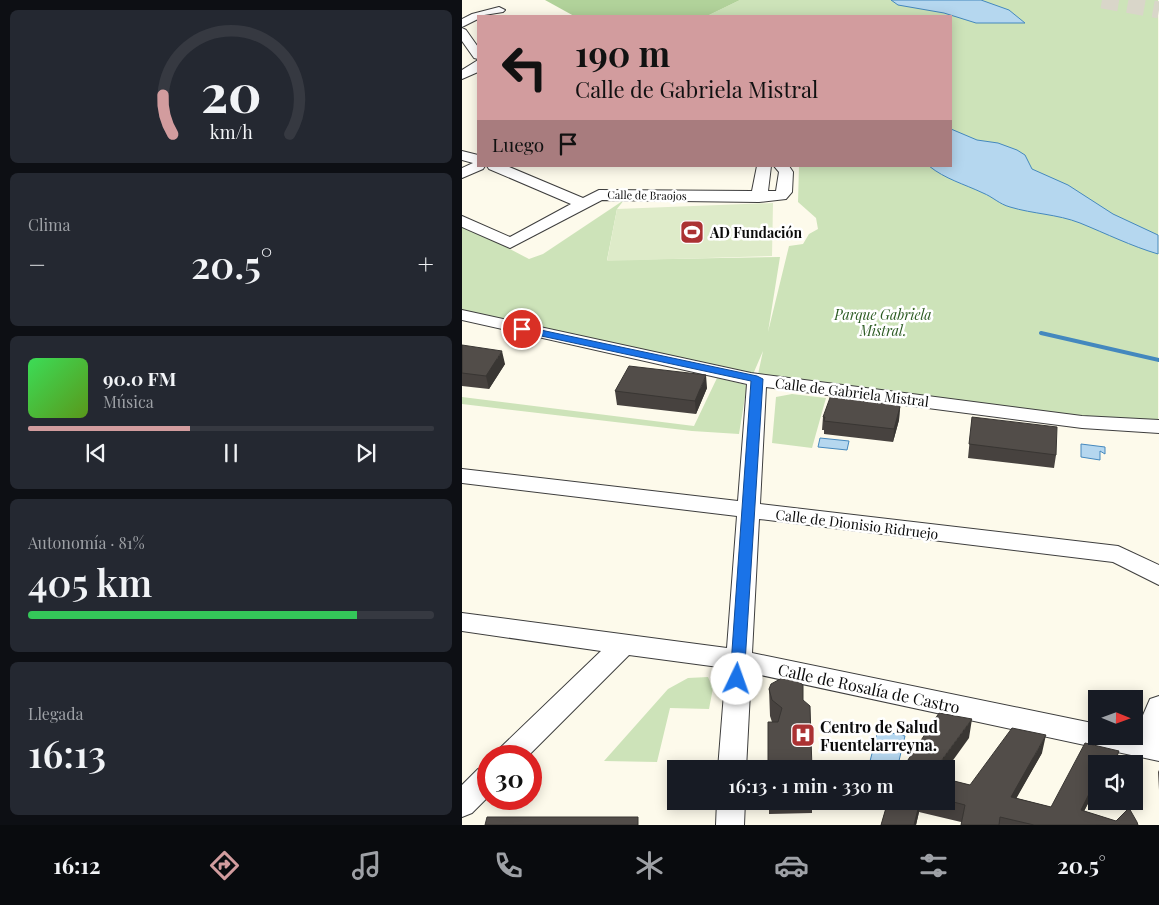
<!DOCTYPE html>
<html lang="es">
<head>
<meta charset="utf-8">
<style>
	:root { --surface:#171b24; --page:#242831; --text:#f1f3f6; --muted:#9ea1a6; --line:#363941; --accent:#d29c9e }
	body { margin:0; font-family:"Playfair Display",serif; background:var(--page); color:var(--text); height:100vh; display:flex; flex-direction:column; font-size:19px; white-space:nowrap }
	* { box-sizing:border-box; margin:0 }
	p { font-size:16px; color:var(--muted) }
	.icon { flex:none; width:28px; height:28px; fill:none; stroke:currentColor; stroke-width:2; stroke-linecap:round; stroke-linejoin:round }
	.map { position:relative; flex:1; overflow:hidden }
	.sheet { display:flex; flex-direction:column; gap:10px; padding:10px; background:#0d0f14; width:462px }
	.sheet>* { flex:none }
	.guide { position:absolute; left:15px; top:15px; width:475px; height:152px; border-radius:0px; box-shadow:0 2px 12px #0003; background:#d29c9e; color:#111; overflow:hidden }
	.needle { width:32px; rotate:91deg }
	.buttons { position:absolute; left:626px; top:690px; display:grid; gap:10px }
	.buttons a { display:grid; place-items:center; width:55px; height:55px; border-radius:0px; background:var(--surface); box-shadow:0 2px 12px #0003; font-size:25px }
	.speed { position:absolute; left:15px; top:745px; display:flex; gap:10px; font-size:25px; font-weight:700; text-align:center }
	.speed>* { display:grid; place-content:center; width:65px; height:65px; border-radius:50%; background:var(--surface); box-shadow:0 2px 12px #0003; line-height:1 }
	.speed .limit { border:8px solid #d22; background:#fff; color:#111 }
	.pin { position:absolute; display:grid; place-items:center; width:42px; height:42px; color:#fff; margin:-21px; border:2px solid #fff; border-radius:50%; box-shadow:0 1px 5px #0007 }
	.me { position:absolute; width:55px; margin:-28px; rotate:3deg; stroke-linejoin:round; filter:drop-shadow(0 0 4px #0008) }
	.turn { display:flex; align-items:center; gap:18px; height:105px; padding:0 15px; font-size:22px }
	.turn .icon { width:65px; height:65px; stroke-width:2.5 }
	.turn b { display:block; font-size:35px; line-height:42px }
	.then { display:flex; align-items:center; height:48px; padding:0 15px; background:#0003; gap:10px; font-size:19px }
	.big { font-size:38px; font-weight:600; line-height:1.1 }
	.sheet .card { flex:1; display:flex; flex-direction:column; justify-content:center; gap:8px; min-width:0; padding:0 18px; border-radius:8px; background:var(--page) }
	.sheet .dial { align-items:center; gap:0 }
	.dial svg { height:130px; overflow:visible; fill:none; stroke:var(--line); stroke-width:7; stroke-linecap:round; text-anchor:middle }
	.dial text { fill:var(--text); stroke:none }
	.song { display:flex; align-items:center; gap:15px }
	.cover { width:60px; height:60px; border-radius:8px; background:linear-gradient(135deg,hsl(130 70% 55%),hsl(90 70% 35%)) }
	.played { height:5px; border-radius:2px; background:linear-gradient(90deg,var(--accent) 40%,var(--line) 40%) }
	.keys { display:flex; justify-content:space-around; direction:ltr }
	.heat { display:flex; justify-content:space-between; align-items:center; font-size:28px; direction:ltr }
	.charge { height:8px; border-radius:4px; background:linear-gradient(90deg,#34c759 81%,var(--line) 0) }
	.trip { position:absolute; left:205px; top:760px; width:288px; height:50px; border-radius:0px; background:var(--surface); box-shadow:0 2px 12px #0003; font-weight:600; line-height:50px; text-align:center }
	.dock { display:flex; height:80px; justify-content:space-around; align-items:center; background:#090b0e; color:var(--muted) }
	.dock .icon { width:35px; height:35px }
	.dock .on { color:var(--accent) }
	.dock b { font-size:22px; color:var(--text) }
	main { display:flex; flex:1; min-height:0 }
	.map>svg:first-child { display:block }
	.green { fill:#cde3b9 }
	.forest { fill:#b1d29a }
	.pitch { fill:#deebc9 }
	.water { fill:#b5d7ef; stroke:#4488be }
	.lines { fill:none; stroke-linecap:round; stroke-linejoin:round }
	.stream { stroke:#4488be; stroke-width:4 }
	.highway-tunnel { stroke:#d9d6c9; stroke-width:17; stroke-dasharray:17 9; stroke-linecap:butt }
	.minor-casing { stroke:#3e3e3e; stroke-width:2 }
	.minor { fill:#fff; fill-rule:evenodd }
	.wall { fill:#47423f }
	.shaded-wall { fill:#393633 }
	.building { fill:#524d49; stroke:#393633 }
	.route { fill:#1a73e8; stroke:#114b97 }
	.labels { text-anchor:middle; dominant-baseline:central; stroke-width:5; stroke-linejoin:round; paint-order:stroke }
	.far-street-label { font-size:11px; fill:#0b0b0b; stroke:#fff }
	.poi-label { font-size:14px; font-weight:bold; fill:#0b0b0b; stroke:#fff; text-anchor:start }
	.park-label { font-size:14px; font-style:italic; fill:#2c5b23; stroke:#fff }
	.street-label { font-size:14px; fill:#0b0b0b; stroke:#fff }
	.near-street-label { font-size:16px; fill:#0b0b0b; stroke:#fff }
	.near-poi-label { font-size:16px; font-weight:bold; fill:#0b0b0b; stroke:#fff; text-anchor:start }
</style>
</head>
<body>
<main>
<section class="sheet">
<div class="card dial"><svg viewBox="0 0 100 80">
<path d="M14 69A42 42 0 1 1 86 69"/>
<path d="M14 69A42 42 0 0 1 8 45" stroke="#d29c9e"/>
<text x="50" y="56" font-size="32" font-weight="700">20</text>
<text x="50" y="72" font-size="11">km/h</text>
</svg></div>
<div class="card"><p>Clima</p>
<div class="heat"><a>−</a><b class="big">20.5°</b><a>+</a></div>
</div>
<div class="card">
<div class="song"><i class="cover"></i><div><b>90.0 FM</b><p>Música</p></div></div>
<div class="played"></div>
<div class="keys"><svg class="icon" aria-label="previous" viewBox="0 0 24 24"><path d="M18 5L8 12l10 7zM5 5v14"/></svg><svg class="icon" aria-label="pause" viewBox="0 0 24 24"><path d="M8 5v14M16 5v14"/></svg><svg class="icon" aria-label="next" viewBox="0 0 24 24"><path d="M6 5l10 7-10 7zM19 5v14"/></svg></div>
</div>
<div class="card"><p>Autonomía · 81%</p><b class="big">405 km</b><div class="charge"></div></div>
<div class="card"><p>Llegada</p><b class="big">16:13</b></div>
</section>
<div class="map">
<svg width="697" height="825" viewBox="0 0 697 825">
	<rect width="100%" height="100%" fill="#fdfaeb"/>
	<path class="green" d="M278,0H696V427L295,379L301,351L289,379L0,312V224L67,259L81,254L162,200L155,209L145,260L318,257L306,332L327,246L341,244L347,234L356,229L354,218L336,202L337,166H489V16H245Z
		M255,378L285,385L277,434L230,431L0,404V397L232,426Z
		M330,394L364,398L350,448L310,443L314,397Z
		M246,677L251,688L247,709L208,708L195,762L142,761L206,689L226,678Z"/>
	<path class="forest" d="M83,0H278L245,16H112Z"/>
	<path class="pitch" d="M311,203L310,256L145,261L155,209Z"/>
	<path class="water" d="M429,0H519L547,10L563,23H514L482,13L436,5Z
		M489,129L515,140L536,143L555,150L563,155L570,169L606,185L651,214L696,235V254C669,246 645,234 618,223C595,214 571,214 548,207C537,204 531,197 521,193C502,184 483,179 467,166H489Z
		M358,438L387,441L385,450L356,447Z
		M619,444L643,447V454L638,451V460L619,457Z
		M416,730L443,736L435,769H406Z"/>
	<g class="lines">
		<path class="stream" d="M579,333L697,360"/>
		<path class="highway-tunnel" d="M640,0L697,10"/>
		<g class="minor-casing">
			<path id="minor" d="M37,7L43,10L41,12L16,16V19L0,27V19L10,14Z
				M0,28L4,30L16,47V59L12,58L0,41Z
				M16,60V72L0,79V70Z
				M0,151L16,155V166H23L21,169L0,178V168L11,163L0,160Z
				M25,166H45L121,198L137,190L290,191L295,166H309L306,191H314L317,172L312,166H327L331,172L330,192L324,199L297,202L140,200L48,248L0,227V216L48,237L109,204L27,169Z
				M0,310L289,373L620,416L697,420V433L620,428L304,387L298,504L656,546L697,565V585L651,562L297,519L290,653L635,724V736H672L688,699L697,696V761L289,673L284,769H256L264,668L167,655L66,756H34L38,748L139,651L0,631V613L265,648L275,516L0,483V469L276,501L285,384L0,320Z
				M26,766V797L10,813L0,817V785L16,769Z
				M255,801H283L282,825H254Z"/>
		</g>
		<use href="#minor" class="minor"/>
	</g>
	<path class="wall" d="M0,345L43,364L27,389L0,386Z
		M245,388L234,414L155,405L153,391Z
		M438,407L437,420L431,442L362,434V430H360L361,417Z
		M510,417L594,455L592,468L506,458Z
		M307,689L341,700L350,769L310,722L308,716Z
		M580,753L554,798L589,807L635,764V793L632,792L622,811L654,821L676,825H499V822L457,812L454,825H419L426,801H484V779L508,785Z
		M697,770V790L696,772Z
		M307,801H350V813L307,814Z"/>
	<path class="shaded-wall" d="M40,351L43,364L27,389L24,376Z
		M244,375L245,388L234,414L233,401Z
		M438,407L437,420L431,442L432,429Z
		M510,719L507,738L484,770V769H473Z
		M584,735L580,753L545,815L549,797Z
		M657,751L654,764H651Z
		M635,778V782L632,792L615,825L619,810Z
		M458,801H459L457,812L454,825H452Z"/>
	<path class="building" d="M0,345L40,351L24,376L0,373Z
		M167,366L244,375L233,401L153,391Z
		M369,395L437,403L438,407L432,429L362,421L363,417H361Z
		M510,417L595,427L594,455L507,444Z
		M320,678L333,679L341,685V700L348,706L350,769H306V722H316L320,708L310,700L307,689L309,684Z
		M477,713L510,719L473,769H440Z
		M550,728L584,735L549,797L589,807L623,743L657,751L651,764H635V778L619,810L654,821L667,808L675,822L676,825H572L538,817L537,825H499L503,805L484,800V779L508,785Z
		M426,801H458L452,825H419Z
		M25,817H176V825H23Z"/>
	<path class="route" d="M60,326L295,376L301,379L282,679L280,683H270L268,679L289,381L56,331L55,329Z"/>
	<defs>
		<g id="stadium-square" transform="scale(1.25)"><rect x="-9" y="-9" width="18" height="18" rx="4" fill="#ab3233" stroke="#fff"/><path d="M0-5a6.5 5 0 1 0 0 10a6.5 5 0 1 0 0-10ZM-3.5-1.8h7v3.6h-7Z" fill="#fff"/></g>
		<g id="hospital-square" transform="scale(1.25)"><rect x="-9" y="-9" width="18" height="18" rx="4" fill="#ab3233" stroke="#fff"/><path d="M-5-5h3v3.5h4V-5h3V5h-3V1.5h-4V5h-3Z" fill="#fff"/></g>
	</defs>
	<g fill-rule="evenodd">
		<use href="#stadium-square" x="230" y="232"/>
		<use href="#hospital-square" x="341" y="735"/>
	</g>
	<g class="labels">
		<g class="far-street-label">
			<text transform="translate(185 195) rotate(1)">Calle de Braojos</text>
		</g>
		<g class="poi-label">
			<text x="248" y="232">AD Fundación</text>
		</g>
		<g class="park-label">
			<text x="421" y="314">Parque Gabriela<tspan x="421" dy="16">Mistral.</tspan></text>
		</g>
		<g class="street-label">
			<text transform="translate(390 392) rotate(7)">Calle de Gabriela Mistral</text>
			<text transform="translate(395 524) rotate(7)">Calle de Dionisio Ridruejo</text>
		</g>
		<g class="near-street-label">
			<text transform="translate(407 688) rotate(12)">Calle de Rosalía de Castro</text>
		</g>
		<g class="near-poi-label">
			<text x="358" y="726">Centro de Salud<tspan x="358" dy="18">Fuentelarreyna.</tspan></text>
		</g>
	</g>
</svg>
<div class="buttons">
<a><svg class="needle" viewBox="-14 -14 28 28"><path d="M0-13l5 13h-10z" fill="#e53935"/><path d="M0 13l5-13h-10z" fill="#9ea1a6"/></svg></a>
<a><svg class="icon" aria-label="sound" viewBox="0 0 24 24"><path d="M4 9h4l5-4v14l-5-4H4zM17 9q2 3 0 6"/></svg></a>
</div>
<div class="speed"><div class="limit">30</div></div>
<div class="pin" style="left:60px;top:329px;background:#d93025"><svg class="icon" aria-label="arrive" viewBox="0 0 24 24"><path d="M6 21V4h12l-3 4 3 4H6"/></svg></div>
<svg class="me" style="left:275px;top:679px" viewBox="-20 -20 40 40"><circle r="19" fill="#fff"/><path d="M0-13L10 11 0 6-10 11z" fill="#1a73e8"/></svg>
<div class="trip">16:13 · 1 min · 330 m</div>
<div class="guide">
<div class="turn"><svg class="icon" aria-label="left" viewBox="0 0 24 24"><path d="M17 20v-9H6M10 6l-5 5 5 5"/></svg><div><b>190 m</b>Calle de Gabriela Mistral</div></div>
<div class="then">Luego<svg class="icon" aria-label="arrive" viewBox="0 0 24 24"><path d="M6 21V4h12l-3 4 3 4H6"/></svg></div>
</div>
</div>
</main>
<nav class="dock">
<b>16:12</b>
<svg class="icon on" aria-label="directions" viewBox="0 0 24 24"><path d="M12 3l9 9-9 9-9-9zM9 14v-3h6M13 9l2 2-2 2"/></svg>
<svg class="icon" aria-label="music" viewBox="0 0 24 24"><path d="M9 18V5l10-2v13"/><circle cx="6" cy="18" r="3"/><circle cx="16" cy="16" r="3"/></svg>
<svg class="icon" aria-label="phone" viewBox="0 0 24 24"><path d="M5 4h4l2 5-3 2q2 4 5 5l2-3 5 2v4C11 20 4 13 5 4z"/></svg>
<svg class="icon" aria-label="climate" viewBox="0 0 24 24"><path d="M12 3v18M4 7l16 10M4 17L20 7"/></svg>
<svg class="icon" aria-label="car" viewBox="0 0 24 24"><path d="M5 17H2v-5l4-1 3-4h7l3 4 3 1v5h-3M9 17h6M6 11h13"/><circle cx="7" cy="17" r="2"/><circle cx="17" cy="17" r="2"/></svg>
<svg class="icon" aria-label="filters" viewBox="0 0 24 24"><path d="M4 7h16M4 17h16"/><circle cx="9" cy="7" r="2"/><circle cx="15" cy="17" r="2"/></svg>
<b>20.5°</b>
</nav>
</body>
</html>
